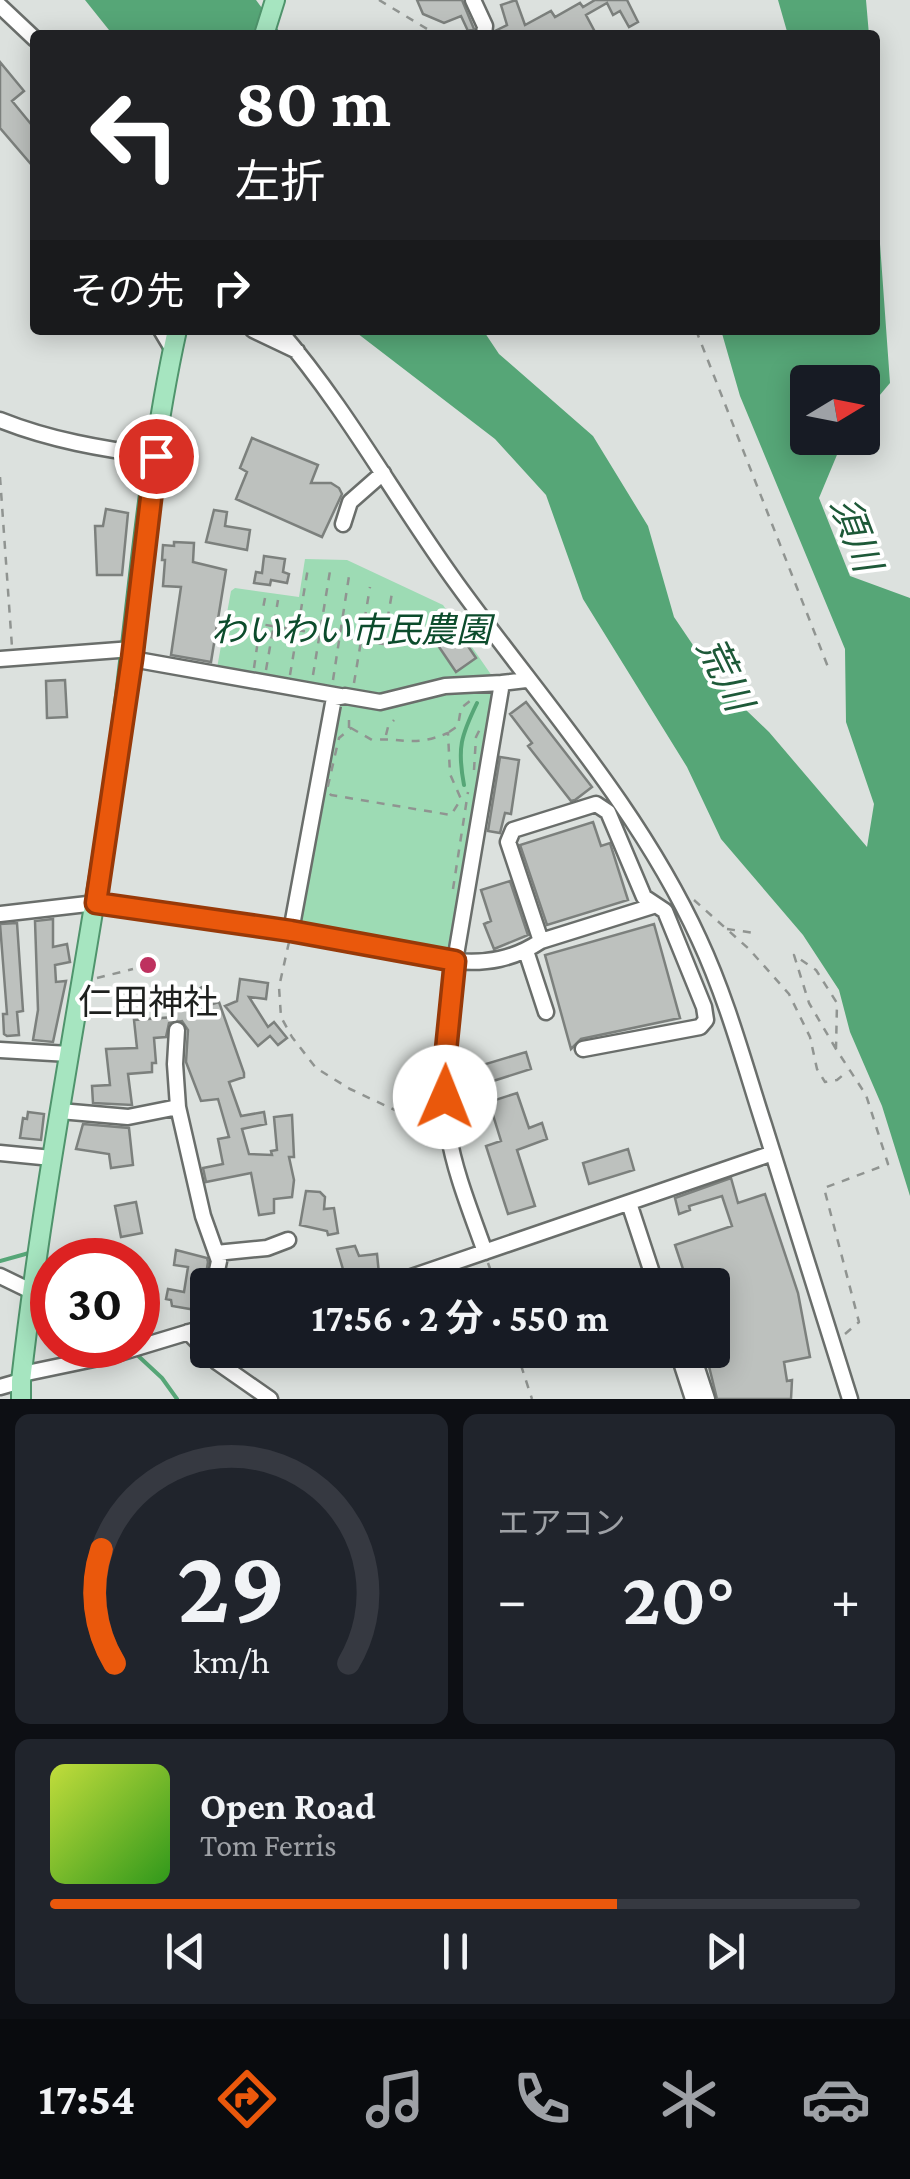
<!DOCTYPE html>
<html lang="ja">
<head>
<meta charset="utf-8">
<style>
	:root { --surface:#171b24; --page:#20242c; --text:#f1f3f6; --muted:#9ea1a6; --line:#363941; --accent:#ea580c }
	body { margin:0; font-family:"Crimson Pro","Noto Sans JP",serif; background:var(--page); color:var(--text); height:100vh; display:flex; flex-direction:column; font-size:38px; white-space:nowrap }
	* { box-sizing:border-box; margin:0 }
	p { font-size:32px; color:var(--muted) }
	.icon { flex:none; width:55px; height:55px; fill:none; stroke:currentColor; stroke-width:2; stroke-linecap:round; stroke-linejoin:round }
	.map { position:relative; height:1399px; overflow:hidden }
	.drawer { display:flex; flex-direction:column; gap:15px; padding:15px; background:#0d0f14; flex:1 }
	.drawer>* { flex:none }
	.banner { position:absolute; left:30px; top:30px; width:850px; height:305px; border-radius:10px; box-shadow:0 5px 25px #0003; background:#202124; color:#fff; overflow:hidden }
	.needle { width:65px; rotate:80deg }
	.tools { position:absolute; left:790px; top:365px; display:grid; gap:20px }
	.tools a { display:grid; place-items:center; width:90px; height:90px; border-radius:10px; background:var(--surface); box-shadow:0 5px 25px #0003; font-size:50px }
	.speed { position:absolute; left:30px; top:1238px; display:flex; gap:20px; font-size:50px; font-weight:700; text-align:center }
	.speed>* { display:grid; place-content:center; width:130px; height:130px; border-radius:50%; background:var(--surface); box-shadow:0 5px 25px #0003; line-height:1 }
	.speed .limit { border:15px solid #d22; background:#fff; color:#111 }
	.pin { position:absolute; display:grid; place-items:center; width:85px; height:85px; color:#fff; margin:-42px; border:5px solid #fff; border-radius:50%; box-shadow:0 2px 10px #0007 }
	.me { position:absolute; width:110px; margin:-55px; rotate:1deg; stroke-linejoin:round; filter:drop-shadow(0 0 8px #0008) }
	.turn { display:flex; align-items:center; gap:35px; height:210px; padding:0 40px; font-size:45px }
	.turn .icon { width:130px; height:130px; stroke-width:2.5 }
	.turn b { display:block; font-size:70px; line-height:85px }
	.then { display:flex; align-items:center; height:95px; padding:0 40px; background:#0003; gap:20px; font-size:38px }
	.big { font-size:75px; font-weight:700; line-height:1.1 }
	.drawer .tile { flex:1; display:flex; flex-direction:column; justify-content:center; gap:15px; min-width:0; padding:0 35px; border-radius:15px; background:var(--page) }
	.drawer .dial { align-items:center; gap:0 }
	.dial svg { height:260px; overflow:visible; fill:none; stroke:var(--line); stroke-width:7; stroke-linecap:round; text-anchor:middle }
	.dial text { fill:var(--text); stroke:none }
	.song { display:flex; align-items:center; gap:30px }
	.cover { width:120px; height:120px; border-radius:15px; background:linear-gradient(135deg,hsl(70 70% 55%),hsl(110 70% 35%)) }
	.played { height:10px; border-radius:5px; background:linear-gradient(90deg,var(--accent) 70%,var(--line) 70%) }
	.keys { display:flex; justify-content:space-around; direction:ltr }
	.heat { display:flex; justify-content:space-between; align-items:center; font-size:55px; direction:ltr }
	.drawer .tiles { flex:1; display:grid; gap:15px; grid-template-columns:1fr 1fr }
	.tile:last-child { grid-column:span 2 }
	.trip { position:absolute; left:190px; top:1268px; width:540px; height:100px; border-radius:10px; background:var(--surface); box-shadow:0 5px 25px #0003; font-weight:700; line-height:100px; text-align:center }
	.tab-bar { display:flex; height:160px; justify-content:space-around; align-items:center; background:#090b0e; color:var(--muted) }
	.tab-bar .icon { width:70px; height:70px }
	.tab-bar .selected { color:var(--accent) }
	.tab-bar b { font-size:45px; color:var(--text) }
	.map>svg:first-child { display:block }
	.green { fill:#9ddbb4 }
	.water { fill:#56a677 }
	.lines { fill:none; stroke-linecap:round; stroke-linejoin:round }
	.stream { stroke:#56a677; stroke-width:4 }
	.building { fill:#bdc1be; stroke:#7c807d; stroke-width:2.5 }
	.minor-casing { stroke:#6a6e6b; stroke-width:19 }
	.major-casing { stroke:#4f946c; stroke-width:22 }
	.path { stroke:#909491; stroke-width:2.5; stroke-dasharray:8 8; stroke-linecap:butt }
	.minor { stroke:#fff; stroke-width:14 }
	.major { stroke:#a6e5c0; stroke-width:18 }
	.route-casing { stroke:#983908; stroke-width:25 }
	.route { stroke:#ea580c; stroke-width:18 }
	.poi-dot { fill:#be315f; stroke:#fff; stroke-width:4 }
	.labels { text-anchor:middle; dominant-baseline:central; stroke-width:8; stroke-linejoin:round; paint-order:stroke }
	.park-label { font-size:35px; font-style:italic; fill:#0c4c2c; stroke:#fff }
	.poi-label { font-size:35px; fill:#1e201e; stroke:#fff }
	.water-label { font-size:38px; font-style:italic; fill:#1d5938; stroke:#fff }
</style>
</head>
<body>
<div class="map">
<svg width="910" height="1399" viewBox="0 0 910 1399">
	<rect width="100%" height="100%" fill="#dce1de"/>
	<path class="green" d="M305,559L347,560L443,605L492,676L489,680L380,698L217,668L231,591L235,588L299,597Z
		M498,686L453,958L295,929L337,701Z"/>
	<path class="water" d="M85,0H256L282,35H113Z
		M778,0H866L869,35H788Z
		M875,84L878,216L890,383L863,415L862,382H808V438H844L819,498L850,576L910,598V1196L882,1106L850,1032L839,990L803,935L721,839L687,767L583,599L546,495L495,439L353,330H483L499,354L593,436L648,526L674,617L720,685L769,732L867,847L874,804L846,722L845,649L740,396L721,330H875Z"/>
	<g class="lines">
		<path class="stream" d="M464,785C457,748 461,736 477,703
			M43,1257L52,1262
			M0,1261L29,1253
			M134,1352L162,1378L177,1399"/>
	</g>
	<path class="building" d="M417,0H462L474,29L468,31L461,16L444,23L423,14Z
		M516,0L525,25L551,11L555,17L580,3L583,7L595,0H627L638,22L629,27L620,11L613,15L607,3L586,15L595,32L589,35H495V31L507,25L501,5Z
		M0,62L24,91L12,101L35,129V159L30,163L0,128Z
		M252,438L318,465L311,483H331L339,488L342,494L322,537L236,499L247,472L240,468Z
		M106,509L128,513L122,575H97L95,526H103Z
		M214,510L227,512L225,526L250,530L247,550L206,542Z
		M174,542L194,543L193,562L226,570L211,662L171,655L181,587L163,586L165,560H162L163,545L174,546Z
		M264,556L285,559L283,572L289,574L287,583L271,580L270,585L254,583L256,572L262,573Z
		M453,624L476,658L456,672L433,638Z
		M65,680L67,717L47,718L46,681Z
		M526,702L592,787L575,800L571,801L528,746L532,743L510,714Z
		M500,757L519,760L511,814L505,813L500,833L488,831Z
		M593,822L601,846L610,843L628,900L547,925L520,845Z
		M510,881L528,935L494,949L484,924L491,921L481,890Z
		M53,919V947L67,944L70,962L55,965L56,982L66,981L53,1042L33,1040L38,1010L35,921Z
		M17,923L23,1011L17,1012L19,1035L7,1036L4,1034L3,1014H7L0,924Z
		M654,924L680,1018L581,1039L571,1049L545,955Z
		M240,979L268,983L266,999L249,997L268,1027L274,1022L287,1038L278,1045L270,1036L258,1046L225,1006L237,1001Z
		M202,987L204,993L209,991L213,1004L219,1002L244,1073V1077L229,1082L241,1116L264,1112L266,1124L242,1129L249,1154L272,1155L271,1151L277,1150L274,1117L292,1115L294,1157H289L294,1180L292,1197L274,1199V1213L259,1215L251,1173L206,1182L203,1168L223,1164L218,1139L229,1137L218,1099L201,1101L186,1062L188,1030L182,1021L169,1023L166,1037L154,1038L156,1063H152V1072L128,1074L132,1105L93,1103L92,1086L110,1085L106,1049L137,1048L134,1020L174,1017L170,998L189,994Z
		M526,1052L531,1069L468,1089L455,1090L456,1072L480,1070L479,1066Z
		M517,1093L529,1128L542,1123L547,1139L517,1150L535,1206L508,1214L486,1146L501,1141L489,1102Z
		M28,1112L44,1114L41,1140L20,1138L23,1118L27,1119Z
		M83,1124L129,1128L133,1165L111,1168L109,1154L76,1149Z
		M628,1149L634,1170L589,1184L583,1163Z
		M731,1178L738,1203L765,1194L798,1293L810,1357L784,1362L787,1381L792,1380L791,1399H717L705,1350H712V1285H676L672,1275L684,1272L675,1245L732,1226L722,1196L689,1206L690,1210L679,1214L675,1198Z
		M306,1191L320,1192L325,1197L324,1209L334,1208L338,1233L328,1235L327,1231L300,1225Z
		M136,1202L142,1233L121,1237L115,1206Z
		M355,1246L359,1256L377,1254L379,1274L345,1276L337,1249Z
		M176,1250L207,1258L208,1262L202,1299L196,1310L172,1306L171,1300L166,1299L168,1289L184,1292L188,1267L174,1265Z"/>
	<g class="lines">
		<g class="minor-casing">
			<path id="minor" d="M473,0L485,26L484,34
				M0,6L35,39
				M161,330L173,350
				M253,330L297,351
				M279,330C347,409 396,500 457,584C541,700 639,808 699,939C727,999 744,1063 764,1125C793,1216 821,1308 850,1399
				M0,420C50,440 102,449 156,456
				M343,524L350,502L383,473
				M0,659L132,649
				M132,659L340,696
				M0,914L96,903L291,931L455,961L502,683L526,680
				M291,931L334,698L345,696L380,702L445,686L502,683
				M541,941L508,842L513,830L596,804L608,812L644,897L665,911L704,1007L706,1020L700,1027L583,1049
				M526,951L546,1012
				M177,1030L175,1064L178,1107L203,1216L219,1261L214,1285
				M0,1050L69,1054
				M60,1111L128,1117L178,1107
				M0,1153L52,1158
				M629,1203L656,1285
				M485,1252C471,1212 455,1174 448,1132C439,1076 450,1017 455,961C487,964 514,959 541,941L653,906
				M216,1253L267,1248L288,1240
				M0,1276L33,1292
				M388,1285L773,1153
				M188,1332L217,1362L270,1399
				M677,1350L693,1399
				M691,1350L707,1399
				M22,1374L113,1355L199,1329L208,1308
				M0,1387L21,1381"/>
		</g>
		<g class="major-casing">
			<path id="major" d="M264,35L275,0
				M21,1399V1381C44,1177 85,976 115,773C136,626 145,475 177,330"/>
		</g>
		<path class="path" d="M379,0L437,35
			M696,330L828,667
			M0,477L12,647
			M265,598L260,624L383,644L392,593
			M254,668L260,626
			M266,670L278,600
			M290,675L308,568
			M313,675L330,571
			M333,680L349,576
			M354,683L370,587
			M349,728V712
			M351,728L372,740C406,737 411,748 448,733L450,774L461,799L451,815L331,795L327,790L339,738Z
			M449,732L458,726L461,708L475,697
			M386,735L388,727L394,720
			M474,770L476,737L480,729
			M453,889L468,792
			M694,900L749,949L789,994L810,1037L817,1069L825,1082L837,1080L848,1071
			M727,929L755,933
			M289,942L279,987L281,1017L292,1037L316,1068L350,1089L399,1112L438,1150
			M97,978L133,969
			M836,1049L809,1003L794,955L816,970L837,1003L836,1049L866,1095L888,1164L824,1188L859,1322L845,1334
			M488,1263L496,1285
			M516,1350L532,1399"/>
		<use href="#minor" class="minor"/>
		<use href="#major" class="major"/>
	</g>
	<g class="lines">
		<g class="route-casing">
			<path id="route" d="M156,456L132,659L96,903L291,931L455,961L445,1060V1097"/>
		</g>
		<use href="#route" class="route"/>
	</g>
	<circle class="poi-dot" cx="148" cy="965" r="10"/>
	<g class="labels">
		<g class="park-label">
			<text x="351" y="630">わいわい市民農園</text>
		</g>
		<g class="poi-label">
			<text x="148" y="1002">仁田神社</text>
		</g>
		<g class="water-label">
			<text transform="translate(856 534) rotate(69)">須川</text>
			<text transform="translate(725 674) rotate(64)">荒川</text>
		</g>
	</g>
</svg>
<div class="tools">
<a><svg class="needle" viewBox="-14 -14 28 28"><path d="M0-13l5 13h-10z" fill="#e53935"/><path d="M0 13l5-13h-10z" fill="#9ea1a6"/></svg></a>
</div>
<div class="speed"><div class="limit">30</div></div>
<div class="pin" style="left:156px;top:456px;background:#d93025"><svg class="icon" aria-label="arrive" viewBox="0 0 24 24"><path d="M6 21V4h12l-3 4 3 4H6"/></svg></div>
<svg class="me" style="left:445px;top:1097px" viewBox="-20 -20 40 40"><circle r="19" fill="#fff"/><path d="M0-13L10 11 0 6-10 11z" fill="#ea580c"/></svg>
<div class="trip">17:56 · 2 分 · 550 m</div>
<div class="banner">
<div class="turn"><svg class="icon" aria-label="left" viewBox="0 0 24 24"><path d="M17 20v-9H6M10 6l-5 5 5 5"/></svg><div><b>80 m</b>左折</div></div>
<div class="then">その先<svg class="icon" aria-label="right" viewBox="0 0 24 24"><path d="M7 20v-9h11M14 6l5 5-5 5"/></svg></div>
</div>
</div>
<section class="drawer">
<div class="tiles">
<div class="tile dial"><svg viewBox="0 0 100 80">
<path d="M14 69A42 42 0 1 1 86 69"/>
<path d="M14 69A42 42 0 0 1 10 34" stroke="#ea580c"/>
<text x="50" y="56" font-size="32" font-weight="700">29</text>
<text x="50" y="72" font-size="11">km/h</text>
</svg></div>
<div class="tile"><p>エアコン</p>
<div class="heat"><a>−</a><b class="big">20°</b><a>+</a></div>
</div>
<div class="tile">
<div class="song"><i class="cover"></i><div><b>Open Road</b><p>Tom Ferris</p></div></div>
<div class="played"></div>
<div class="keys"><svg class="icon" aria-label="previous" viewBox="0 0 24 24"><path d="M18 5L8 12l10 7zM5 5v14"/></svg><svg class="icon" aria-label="pause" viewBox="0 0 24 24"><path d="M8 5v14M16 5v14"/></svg><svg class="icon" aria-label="next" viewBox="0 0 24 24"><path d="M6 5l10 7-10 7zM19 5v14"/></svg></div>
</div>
</div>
</section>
<nav class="tab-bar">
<b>17:54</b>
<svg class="icon selected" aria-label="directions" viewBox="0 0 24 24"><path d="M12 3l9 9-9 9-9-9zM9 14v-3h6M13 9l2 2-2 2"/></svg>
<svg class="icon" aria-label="music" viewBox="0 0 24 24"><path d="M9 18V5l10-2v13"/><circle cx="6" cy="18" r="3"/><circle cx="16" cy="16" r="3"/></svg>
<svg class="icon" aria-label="phone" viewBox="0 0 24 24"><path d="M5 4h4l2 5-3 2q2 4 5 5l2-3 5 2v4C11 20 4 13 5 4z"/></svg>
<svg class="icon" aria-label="climate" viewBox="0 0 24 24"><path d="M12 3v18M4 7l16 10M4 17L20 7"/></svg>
<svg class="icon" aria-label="car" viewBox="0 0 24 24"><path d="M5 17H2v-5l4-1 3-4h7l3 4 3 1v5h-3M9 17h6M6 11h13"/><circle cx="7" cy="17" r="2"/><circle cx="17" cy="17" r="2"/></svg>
</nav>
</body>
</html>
